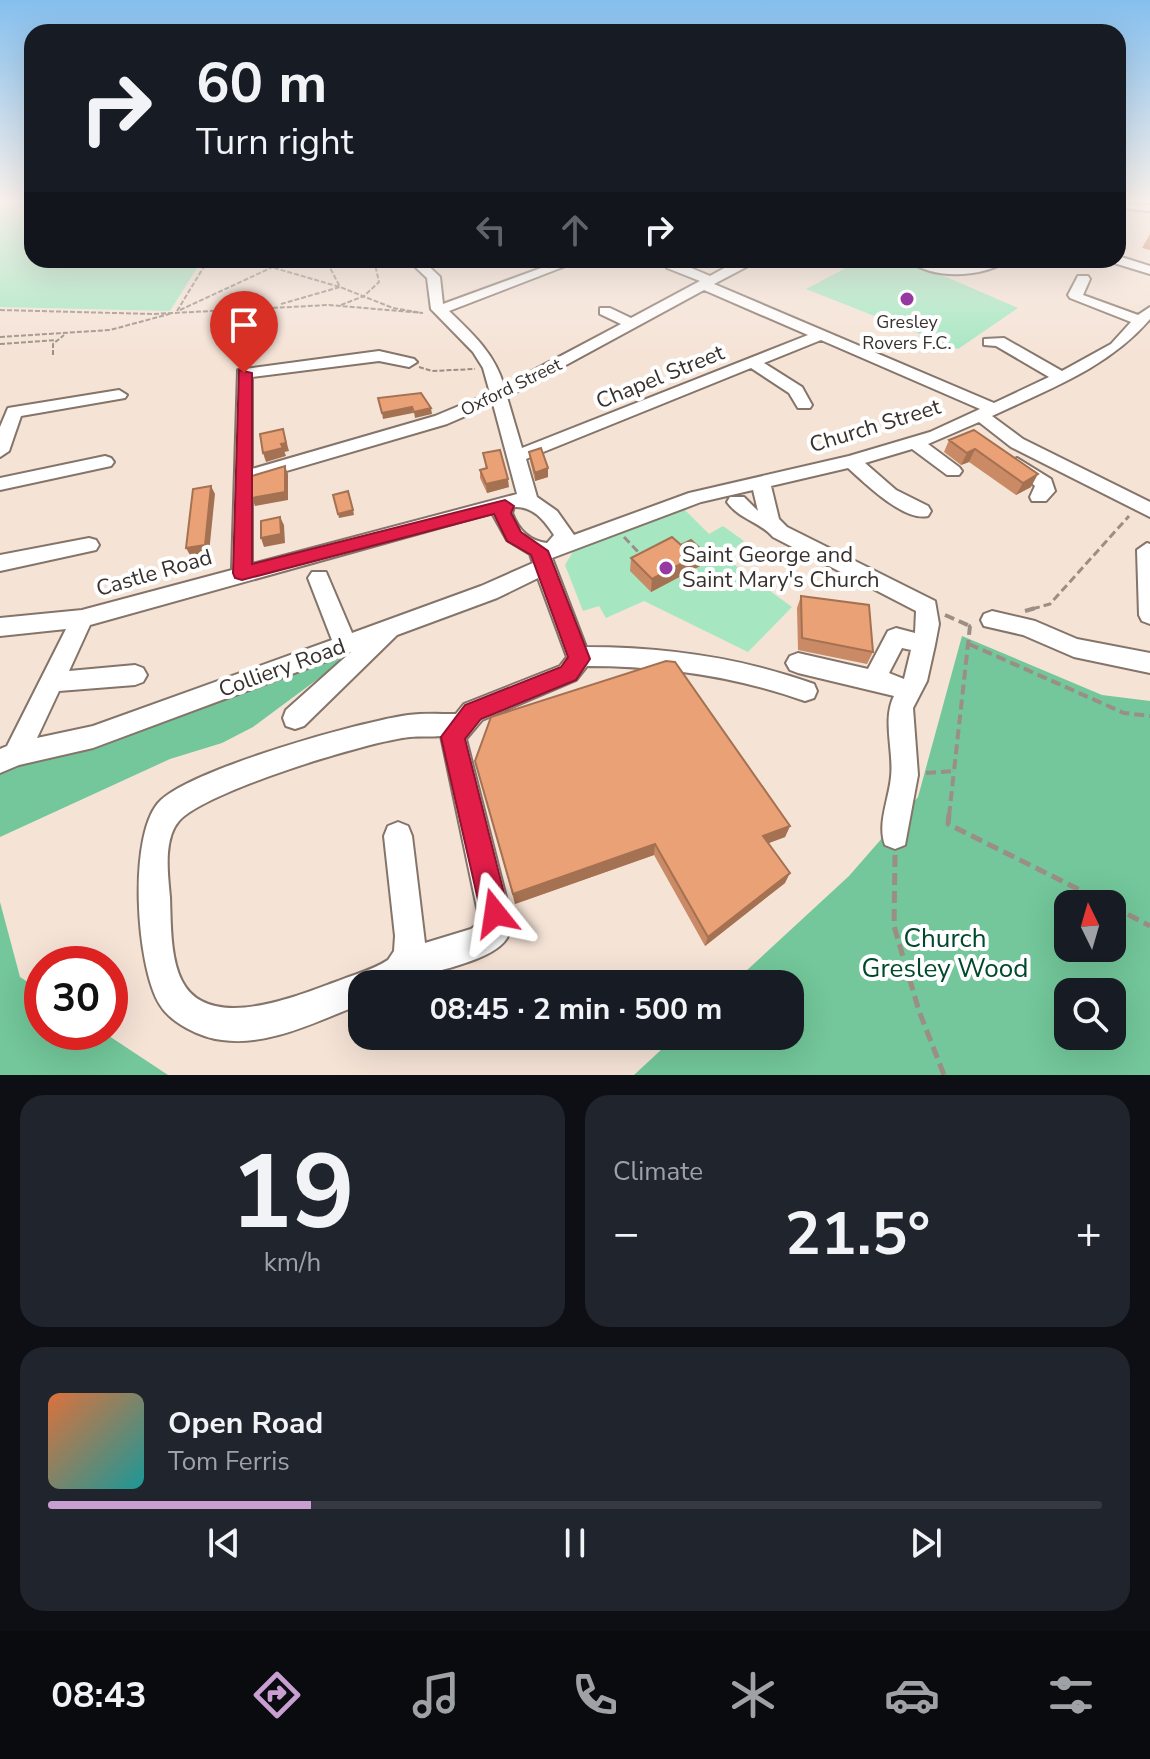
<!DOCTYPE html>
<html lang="en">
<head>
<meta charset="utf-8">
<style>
	:root { --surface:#171b24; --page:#20242c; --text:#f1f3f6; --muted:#9ea1a6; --line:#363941; --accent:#c89fd0 }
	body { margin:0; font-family:"Nunito Sans",sans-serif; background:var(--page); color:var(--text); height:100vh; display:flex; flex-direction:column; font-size:30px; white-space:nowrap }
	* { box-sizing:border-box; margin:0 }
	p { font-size:26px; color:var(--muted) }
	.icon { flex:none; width:44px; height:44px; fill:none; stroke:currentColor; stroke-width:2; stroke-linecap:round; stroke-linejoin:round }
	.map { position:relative; height:1075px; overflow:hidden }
	.drawer { display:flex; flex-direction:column; gap:20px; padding:20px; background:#0d0f14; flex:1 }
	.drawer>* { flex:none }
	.guide { position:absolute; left:24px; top:24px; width:1102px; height:244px; border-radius:24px; box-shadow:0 8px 32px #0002; background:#171b24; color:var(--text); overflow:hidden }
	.needle { width:52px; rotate:355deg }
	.tools { position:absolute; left:1054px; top:890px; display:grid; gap:16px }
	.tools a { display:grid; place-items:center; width:72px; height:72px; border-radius:16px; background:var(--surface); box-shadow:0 8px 32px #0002; font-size:40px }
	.speed { position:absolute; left:24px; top:946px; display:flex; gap:16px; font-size:40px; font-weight:700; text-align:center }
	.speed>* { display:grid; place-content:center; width:104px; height:104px; border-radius:50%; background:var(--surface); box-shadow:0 8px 32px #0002; line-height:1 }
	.speed .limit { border:12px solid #d22; background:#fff; color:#111 }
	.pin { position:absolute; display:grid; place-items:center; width:68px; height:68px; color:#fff; margin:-82px -34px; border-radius:50% 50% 50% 0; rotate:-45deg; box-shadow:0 0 8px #0007 }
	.pin .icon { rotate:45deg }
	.me { position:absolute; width:88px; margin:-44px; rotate:345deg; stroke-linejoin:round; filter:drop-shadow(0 0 6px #0008) }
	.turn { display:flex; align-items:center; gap:28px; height:168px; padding:0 40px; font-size:36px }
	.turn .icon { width:104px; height:104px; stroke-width:2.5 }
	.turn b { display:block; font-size:56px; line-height:68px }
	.lanes { display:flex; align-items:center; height:76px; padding:0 40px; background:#0003; justify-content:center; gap:40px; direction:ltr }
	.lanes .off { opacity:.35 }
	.big { font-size:60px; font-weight:700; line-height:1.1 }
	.drawer .card { flex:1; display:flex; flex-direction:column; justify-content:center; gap:12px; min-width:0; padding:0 28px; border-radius:24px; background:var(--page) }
	.drawer .dial { align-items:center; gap:0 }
	.dial b { font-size:104px; line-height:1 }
	.song { display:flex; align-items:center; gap:24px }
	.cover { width:96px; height:96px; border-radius:12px; background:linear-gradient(135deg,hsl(20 70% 55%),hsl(180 70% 35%)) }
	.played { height:8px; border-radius:4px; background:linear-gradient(90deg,var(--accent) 25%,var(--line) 25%) }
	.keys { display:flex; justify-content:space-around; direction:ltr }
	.heat { display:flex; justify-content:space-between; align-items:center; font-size:44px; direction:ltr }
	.drawer .tiles { flex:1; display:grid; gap:20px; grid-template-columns:1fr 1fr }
	.card:last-child { grid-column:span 2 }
	.trip { position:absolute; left:348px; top:970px; width:456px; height:80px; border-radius:24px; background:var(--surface); box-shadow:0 8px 32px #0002; font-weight:700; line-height:80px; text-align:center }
	.tab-bar { display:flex; height:128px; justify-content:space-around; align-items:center; background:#090b0e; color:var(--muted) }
	.tab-bar .icon { width:56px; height:56px }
	.tab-bar .selected { color:var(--accent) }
	.tab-bar b { font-size:36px; color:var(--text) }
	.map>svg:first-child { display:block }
	.green { fill:#a6e7c2 }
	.forest { fill:#73c79a; fill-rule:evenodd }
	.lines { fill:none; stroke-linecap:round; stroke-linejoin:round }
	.minor-casing { stroke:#847469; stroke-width:4 }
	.path-far3 { stroke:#9b8e85; stroke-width:2; stroke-dasharray:5 2; stroke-linecap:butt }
	.path-far2 { stroke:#9b8e85; stroke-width:3; stroke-dasharray:8 4; stroke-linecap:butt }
	.path-far1 { stroke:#9b8e85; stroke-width:4; stroke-dasharray:10 5; stroke-linecap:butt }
	.path { stroke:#9b8e85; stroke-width:5; stroke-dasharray:12 6; stroke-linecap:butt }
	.minor { fill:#fff; fill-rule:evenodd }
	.wall { fill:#c98a65 }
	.shaded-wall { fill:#a47152 }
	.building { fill:#eaa175; stroke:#a47152; stroke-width:2 }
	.route { fill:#e11d48; stroke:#92132f; stroke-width:2 }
	.poi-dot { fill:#9739a2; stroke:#fff; stroke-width:3 }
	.labels { text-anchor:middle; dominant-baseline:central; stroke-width:8; stroke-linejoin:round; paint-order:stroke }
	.far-poi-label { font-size:18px; fill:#38312d; stroke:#fff }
	.far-street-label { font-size:18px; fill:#38312d; stroke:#fff }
	.street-label { font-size:22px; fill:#38312d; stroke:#fff }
	.poi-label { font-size:22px; fill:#38312d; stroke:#fff; text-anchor:start }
	.near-park-label { font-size:26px; fill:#01492d; stroke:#fff }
</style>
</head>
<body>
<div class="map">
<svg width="1150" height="1075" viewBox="0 0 1150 1075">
	<rect width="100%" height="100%" fill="#f5e3d6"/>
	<path class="green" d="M0,204H32V260H202L170,311L0,307Z
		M861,260L889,264L907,260L1018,308L958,349L806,289Z
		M683,508L709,534L723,526L744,541L724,557L792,607L748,652L644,601L606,618L599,606L583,611L565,565L574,550Z"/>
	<path class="forest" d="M962,636L1102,695L1150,701V1075H634L676,1036H790V984H732L849,876L918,797ZM1068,904H1112V948H1068ZM1068,992H1112V1036H1068Z
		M365,644L253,727L222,743L170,759L0,837V768Z
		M0,902L20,977L42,991V1032H103L168,1075H0Z"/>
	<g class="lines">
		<g class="minor-casing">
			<path id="minor" d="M1118,204L1150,205V211L1118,208Z
				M1118,256L1150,266V274L1114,263L1112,260H1118Z
				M408,260H422L440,277L443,304L563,260H581L449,311C473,334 495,354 504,386L621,324L600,314V308H610L631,318L700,281L667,268V262H677L710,276L739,260H769L750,265L714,284L994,403L1049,377L996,346L984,345V339L1004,338L1062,371L1111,344L1131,322L1070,298L1068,295L1078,276H1088L1090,279L1083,295L1138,315L1150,307V319C1108,368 1049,389 992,416L1023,439L1150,502V517L1011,447L979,422L928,444L959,467L962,471L959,475H947L912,449L865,463L896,490L928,506L931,511L928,516C904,522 865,483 848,468L771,486L779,519L787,527L935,601L939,624L935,645L927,681L913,708L918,775L905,845L895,849L885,845C877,824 889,799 891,777C894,751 882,720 894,696L798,673L790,670L786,663L790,656L798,653L868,669L888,631L896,628L915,633L916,611L773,537C759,521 740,520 727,502L730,497H744L758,511L753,490L701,502L552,558L586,647C665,647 739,657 814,684L817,691L814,698L805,701C734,676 663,666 587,666L576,680L482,720L466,739L510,913C510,922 511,930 507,938C494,960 438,970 414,978L407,984H362V1004C319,1020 269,1047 222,1040C201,1038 171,1023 160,1005C136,968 127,831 161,800C196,768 359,722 408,715C424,713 440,714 456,714L464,704L560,666L567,657L538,578L497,598L397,635L304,726L295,729L286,726L283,718L286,710L351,652L93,748L19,765L0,773V749L7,746L66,629L0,636V618L82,610L232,570L238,370L379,351L414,359L417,362L409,367L379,361L252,377V469L435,416L490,393L483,368L473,352L431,309L427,278ZM704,290L808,335L522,448L507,397ZM821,340L980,409L930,432L849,456L689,493L574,535L557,511L537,497L526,459L751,368L789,393L798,408H810L812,405L802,387L764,363ZM493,404L517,494L252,564V481L447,424ZM514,507C533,506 544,520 554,535L547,543C529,541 518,529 512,513ZM492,513L507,540L530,554L533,563L481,586L352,633L326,572H312L308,578L332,640L93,726L37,738L59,691L135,685L143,682L147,675L143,668L135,665L69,671L90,625ZM902,648L911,650L904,679L889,673ZM441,736L480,922L471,929L425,943L412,836L408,826L398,822L388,826L384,836L395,936L394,951L388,960C373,970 355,974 338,981C299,995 209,1034 182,981C170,958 171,922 170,897C168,875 163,839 179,821C203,792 369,741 410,737C420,736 431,737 441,736Z
				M908,260L957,266L1008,260C983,278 932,280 908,260Z
				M119,390L127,395L125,398L21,416L9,451L0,457V427L8,408Z
				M105,456L111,458L114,462L111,466L0,490V478Z
				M1017,458L1051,479L1055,491L1046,501H1032L1030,497L1035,486L1008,464Z
				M89,538L96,540L99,545L96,550L0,571V555Z
				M1147,543L1150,544V624L1142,621L1139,615L1137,550Z
				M992,611L1035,621L1077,639L1150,653V673L1074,657L1023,635L984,626L981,620L984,614Z"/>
		</g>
		<path class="path-far3" d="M247,260L340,287L393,308L422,313
			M281,304L340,287L326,260
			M341,305L364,296L379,282L374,260
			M0,310L153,314L329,305L423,313
			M180,310L288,260
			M177,311L208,260
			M0,337L110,330L173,313
			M0,344L56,340
			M53,355V344L64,335
			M419,367L432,371L475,369"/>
		<path class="path-far2" d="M624,537L641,555
			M1032,609L1050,604L1129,516"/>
		<path class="path-far1" d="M1025,611L1039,607
			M945,615L970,626
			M969,644L1124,713L1150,716
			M926,773L954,771L970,626L975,624
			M949,816L954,771"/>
		<path class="path" d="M949,814L948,824L1108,904
			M895,855L894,926L919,1011L944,1075
			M1112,906L1150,926"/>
		<use href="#minor" class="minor"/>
	</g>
	<path class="wall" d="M1150,234V250L1142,248Z
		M974,430L1031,487L1016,495L969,462L961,465L944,452L949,440Z
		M529,452L548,468V477L535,481L530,461Z
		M483,453L509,487L487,493L480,478V470L486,469Z
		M681,545L704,552L702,565L651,592L630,571L631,558Z
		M801,596L873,652L867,664L798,650L797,608Z
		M475,761L790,826L785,837L768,843L785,883L705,946L654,855L515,904Z"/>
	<path class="shaded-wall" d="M412,407L413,413L383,419L382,413Z
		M431,408L432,414L415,418L414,412Z
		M283,429L289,451L284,452L281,444Z
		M283,448L286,456L266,462L263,453Z
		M975,449L969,462L961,465L967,453Z
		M285,466L288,474V500L255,506L252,498Z
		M548,468V477L535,481V473Z
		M1038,474L1031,487L1016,495L1023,483Z
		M508,479L509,487L487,493L486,484Z
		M211,486L215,494L209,553L191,557L186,548Z
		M353,510L354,515L339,518L338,514Z
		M280,517L284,525L285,543L264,547L261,538Z
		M704,552L702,565L651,592L652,579Z
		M790,826L785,837L759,847L763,836Z
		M655,844L654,855L515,904L513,894Z
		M790,873L785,883L705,946L708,937Z"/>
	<path class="building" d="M421,393L431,408L414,412L412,407L382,413L378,398Z
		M283,429L286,443L281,444L283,448L263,453L260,434Z
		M974,430L1038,474L1023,483L975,449L967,453L949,440Z
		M541,448L548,468L535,473L529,452Z
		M500,450L508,479L486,484L480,470L487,468L483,453Z
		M285,466V492L252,498V476Z
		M211,486L205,545L186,548L193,489Z
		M348,491L353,510L338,514L333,495Z
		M280,517L281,534L261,538V521Z
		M672,537L681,545L691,540L704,552L652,579L631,558Z
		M801,596L869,605L873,652L802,638Z
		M666,661L675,662L790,826L763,836L790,873L708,937L655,844L513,894L475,761L491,717Z"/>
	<linearGradient id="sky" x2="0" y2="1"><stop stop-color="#85bfee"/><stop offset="0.57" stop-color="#faf2ed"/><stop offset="1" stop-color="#faf2ed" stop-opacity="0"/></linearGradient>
	<rect width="1150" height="355" fill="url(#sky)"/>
	<path class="route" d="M239,370L252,373V564L505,500L514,506L511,513L521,532L548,551L590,659L576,680L481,719L465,739L509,913L505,922L495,926L485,922L481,913L441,737L465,705L561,667L568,657L531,555L507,541L494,514L242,580L235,578L233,573Z"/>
	<g class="poi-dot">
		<circle cx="907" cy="299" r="8"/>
		<circle cx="666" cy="568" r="8"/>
	</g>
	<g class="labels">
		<g class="far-poi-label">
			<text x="907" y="322">Gresley<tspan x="907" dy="21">Rovers F.C.</tspan></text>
		</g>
		<g class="far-street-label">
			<text transform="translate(511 387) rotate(-26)">Oxford Street</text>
		</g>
		<g class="street-label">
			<text transform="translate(660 377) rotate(-22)">Chapel Street</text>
			<text transform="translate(875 426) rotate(-17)">Church Street</text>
			<text transform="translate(154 573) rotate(-16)">Castle Road</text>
			<text transform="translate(282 668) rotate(-20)">Colliery Road</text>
		</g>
		<g class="poi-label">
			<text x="682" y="555">Saint George and<tspan x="682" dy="25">Saint Mary's Church</tspan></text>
		</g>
		<g class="near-park-label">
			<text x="945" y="938">Church<tspan x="945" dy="30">Gresley Wood</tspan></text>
		</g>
	</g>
</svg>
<div class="tools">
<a><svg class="needle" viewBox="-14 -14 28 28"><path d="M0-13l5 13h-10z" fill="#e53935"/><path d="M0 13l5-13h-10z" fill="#9ea1a6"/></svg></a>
<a><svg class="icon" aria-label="search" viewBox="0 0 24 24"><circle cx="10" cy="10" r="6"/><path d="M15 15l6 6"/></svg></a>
</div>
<div class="speed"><div class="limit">30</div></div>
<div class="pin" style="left:244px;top:373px;background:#d93025"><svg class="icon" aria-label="arrive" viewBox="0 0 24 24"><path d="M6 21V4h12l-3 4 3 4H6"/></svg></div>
<svg class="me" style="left:495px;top:913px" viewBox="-20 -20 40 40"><path d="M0-17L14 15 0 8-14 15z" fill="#e11d48" stroke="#fff" stroke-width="4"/></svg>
<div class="trip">08:45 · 2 min · 500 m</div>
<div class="guide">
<div class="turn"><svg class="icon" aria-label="right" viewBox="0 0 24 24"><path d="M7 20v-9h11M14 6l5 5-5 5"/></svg><div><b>60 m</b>Turn right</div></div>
<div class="lanes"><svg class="icon off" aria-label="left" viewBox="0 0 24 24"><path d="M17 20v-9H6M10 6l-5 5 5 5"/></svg><svg class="icon off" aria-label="ahead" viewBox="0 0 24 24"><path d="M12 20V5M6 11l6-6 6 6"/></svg><svg class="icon" aria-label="right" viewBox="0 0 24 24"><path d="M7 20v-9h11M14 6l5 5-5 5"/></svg></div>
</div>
</div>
<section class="drawer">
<div class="tiles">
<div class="card dial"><b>19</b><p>km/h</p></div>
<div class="card"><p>Climate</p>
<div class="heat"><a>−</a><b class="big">21.5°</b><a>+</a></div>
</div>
<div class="card">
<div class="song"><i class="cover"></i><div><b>Open Road</b><p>Tom Ferris</p></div></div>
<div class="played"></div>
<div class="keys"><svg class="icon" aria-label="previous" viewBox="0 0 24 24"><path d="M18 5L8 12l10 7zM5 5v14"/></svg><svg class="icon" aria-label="pause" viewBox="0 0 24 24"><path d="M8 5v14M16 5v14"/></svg><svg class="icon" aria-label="next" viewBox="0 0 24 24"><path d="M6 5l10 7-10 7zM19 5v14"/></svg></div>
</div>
</div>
</section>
<nav class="tab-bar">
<b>08:43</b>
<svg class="icon selected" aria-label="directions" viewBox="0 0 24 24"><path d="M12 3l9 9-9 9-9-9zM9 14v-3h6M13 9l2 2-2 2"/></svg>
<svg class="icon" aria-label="music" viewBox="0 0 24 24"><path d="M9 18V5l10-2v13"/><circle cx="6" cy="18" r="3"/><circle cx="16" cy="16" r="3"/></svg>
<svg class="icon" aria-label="phone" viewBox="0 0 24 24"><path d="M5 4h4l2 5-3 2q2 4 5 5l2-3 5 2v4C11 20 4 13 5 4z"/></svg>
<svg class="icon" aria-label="climate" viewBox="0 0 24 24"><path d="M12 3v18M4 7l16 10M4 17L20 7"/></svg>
<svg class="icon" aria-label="car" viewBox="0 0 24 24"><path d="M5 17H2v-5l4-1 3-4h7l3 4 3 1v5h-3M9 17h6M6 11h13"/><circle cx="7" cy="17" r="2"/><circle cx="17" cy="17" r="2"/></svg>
<svg class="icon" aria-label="filters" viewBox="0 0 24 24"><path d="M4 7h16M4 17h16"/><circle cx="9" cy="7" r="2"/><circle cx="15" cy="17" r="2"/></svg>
</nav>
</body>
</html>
